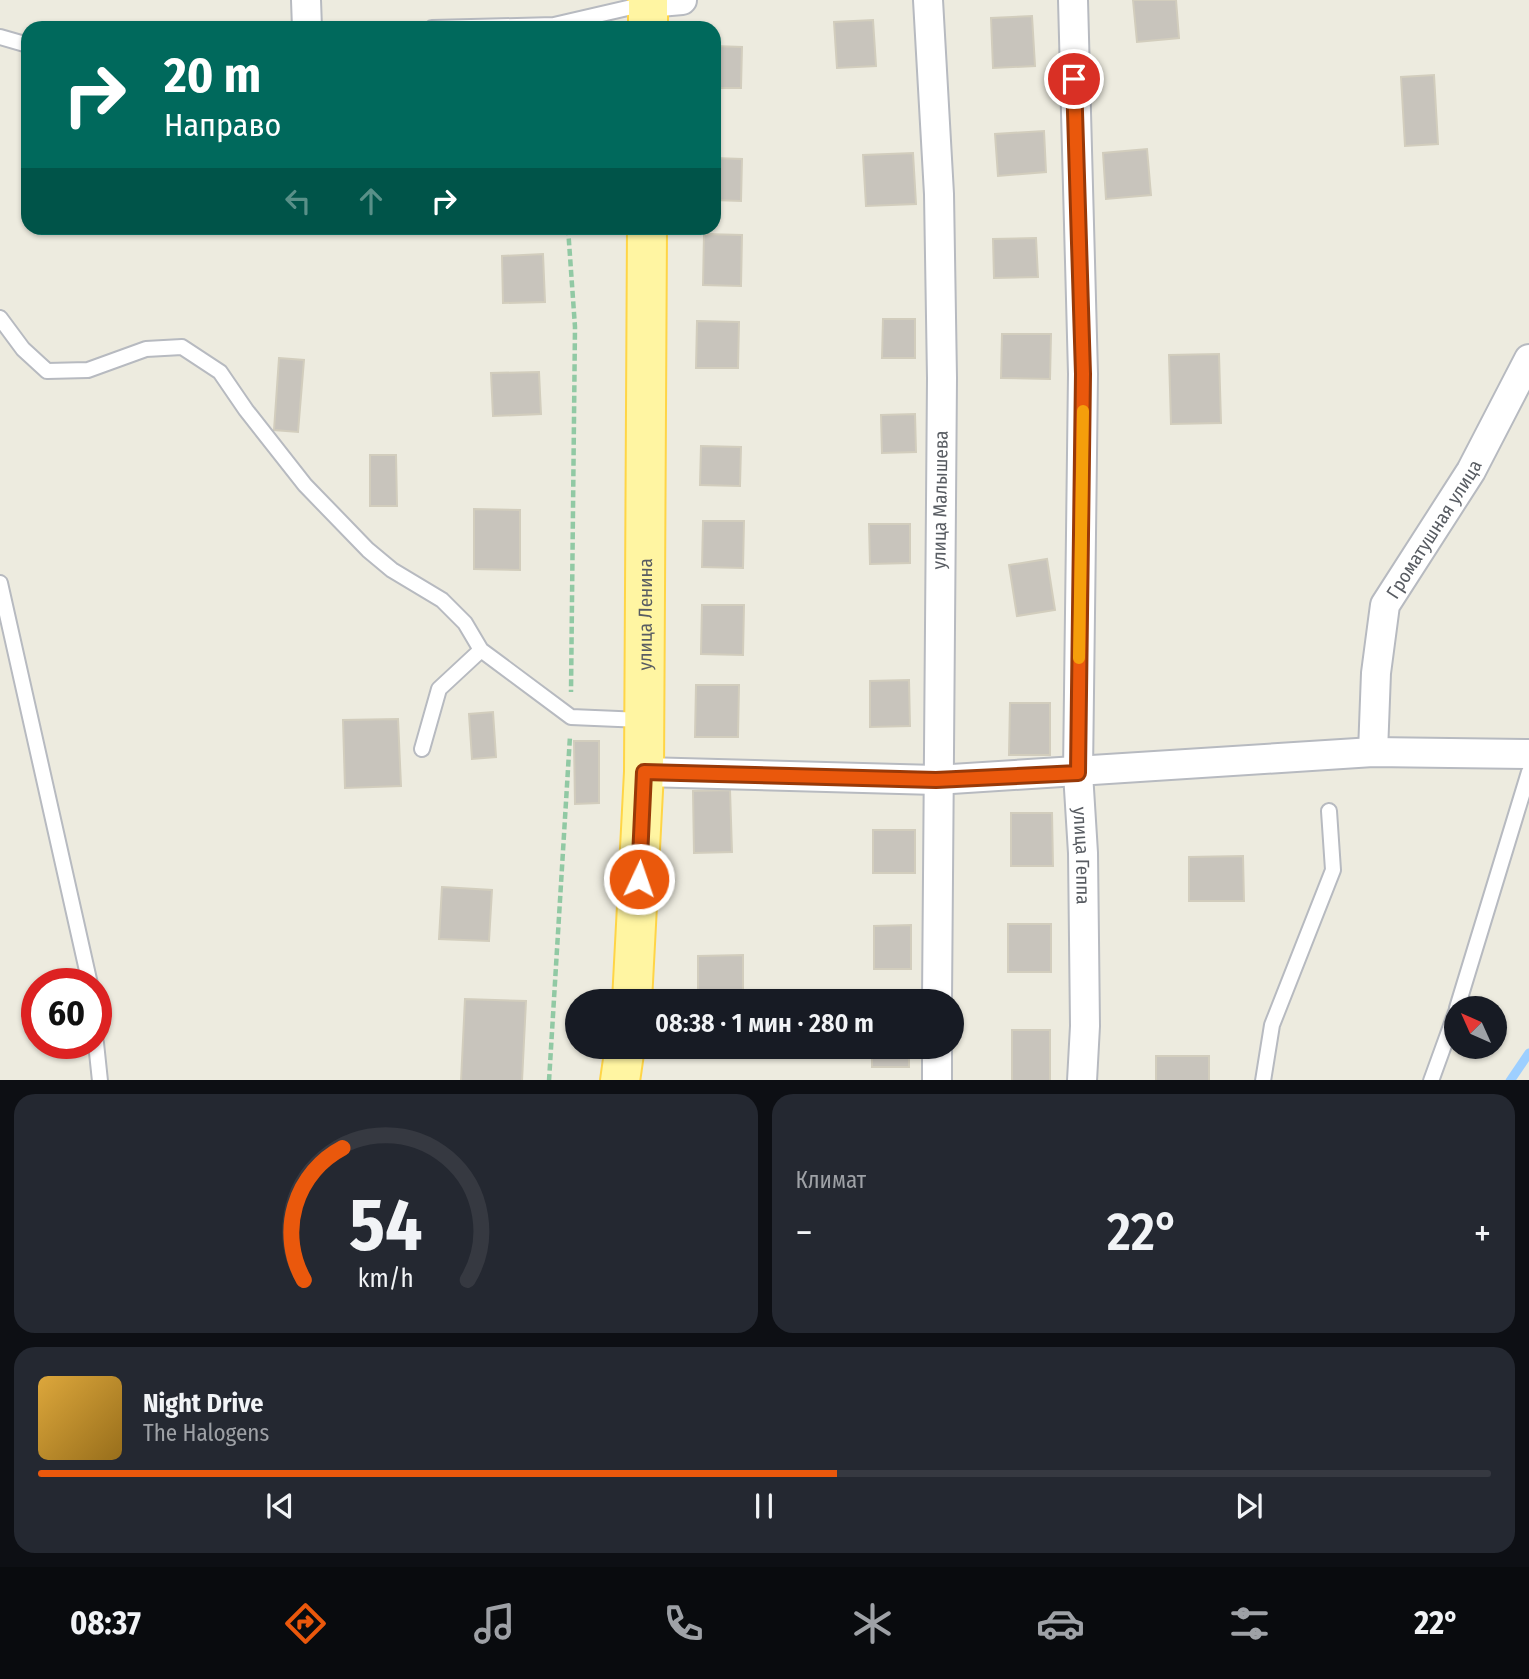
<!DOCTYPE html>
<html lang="ru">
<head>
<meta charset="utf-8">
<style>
	:root { --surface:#171b24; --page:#242831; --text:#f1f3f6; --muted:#9ea1a6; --line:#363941; --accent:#ea580c }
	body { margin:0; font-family:"Fira Sans Condensed",sans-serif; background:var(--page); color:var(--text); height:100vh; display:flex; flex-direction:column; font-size:26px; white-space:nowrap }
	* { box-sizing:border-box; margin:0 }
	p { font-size:23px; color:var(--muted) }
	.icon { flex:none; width:38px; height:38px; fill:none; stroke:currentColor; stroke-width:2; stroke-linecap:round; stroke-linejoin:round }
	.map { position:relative; height:1080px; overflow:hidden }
	.drawer { display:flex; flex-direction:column; gap:14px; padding:14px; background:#0d0f14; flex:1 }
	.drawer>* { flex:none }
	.guide { position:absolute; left:21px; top:21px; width:700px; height:214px; border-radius:21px; box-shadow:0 2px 5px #0004; background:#00695c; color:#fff; overflow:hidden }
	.needle { width:46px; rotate:315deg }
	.tools { position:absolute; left:1444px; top:996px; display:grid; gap:14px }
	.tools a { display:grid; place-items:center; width:63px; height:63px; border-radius:50%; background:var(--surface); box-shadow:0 2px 5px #0004; font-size:35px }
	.speed { position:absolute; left:21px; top:968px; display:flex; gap:14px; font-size:35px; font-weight:700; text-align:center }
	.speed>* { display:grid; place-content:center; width:91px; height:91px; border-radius:50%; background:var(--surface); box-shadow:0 2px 5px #0004; line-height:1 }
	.speed .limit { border:10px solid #d22; background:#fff; color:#111 }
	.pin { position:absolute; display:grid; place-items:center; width:60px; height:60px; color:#fff; margin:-30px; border:4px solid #fff; border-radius:50%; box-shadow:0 2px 7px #0007 }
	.me { position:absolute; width:77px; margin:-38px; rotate:3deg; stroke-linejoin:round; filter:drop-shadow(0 0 5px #0008) }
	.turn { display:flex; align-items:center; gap:24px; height:147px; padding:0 28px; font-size:32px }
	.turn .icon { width:91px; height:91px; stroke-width:2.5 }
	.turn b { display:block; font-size:49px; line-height:60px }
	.lanes { display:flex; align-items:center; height:66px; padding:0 28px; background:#0003; justify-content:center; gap:35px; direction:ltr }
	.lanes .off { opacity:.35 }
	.big { font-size:52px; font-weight:600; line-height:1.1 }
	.drawer .tile { flex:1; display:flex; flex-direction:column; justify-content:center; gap:10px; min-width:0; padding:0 24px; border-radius:21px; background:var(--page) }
	.drawer .dial { align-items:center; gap:0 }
	.dial svg { height:182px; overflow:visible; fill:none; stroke:var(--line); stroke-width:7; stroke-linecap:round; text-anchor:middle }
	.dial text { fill:var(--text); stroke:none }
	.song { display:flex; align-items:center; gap:21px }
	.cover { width:84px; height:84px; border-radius:10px; background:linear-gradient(135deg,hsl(40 70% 55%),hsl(40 70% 35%)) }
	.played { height:7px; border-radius:4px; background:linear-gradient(90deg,var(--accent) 55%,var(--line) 55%) }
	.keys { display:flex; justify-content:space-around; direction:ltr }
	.heat { display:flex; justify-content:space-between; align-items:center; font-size:38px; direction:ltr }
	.drawer .tiles { flex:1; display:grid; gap:14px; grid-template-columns:1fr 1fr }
	.tile:last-child { grid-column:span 2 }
	.trip { position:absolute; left:565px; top:989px; width:399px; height:70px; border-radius:35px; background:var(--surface); box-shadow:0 2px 5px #0004; font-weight:600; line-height:70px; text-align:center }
	.dock { display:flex; height:112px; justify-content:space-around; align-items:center; background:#090b0e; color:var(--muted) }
	.dock .icon { width:49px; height:49px }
	.dock .active { color:var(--accent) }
	.dock b { font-size:32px; color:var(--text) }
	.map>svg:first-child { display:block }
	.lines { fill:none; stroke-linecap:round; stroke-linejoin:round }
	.stream { stroke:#9dcfff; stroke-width:9 }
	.building { fill:#c8c4bc; stroke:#d2cdbd; stroke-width:2 }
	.service-casing { stroke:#b7bac0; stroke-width:18 }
	.minor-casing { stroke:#b7bac0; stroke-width:32 }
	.primary-casing { stroke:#ffd546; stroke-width:42 }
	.path { stroke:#91c9a4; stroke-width:4.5; stroke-dasharray:7 3.5; stroke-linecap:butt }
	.service { stroke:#fff; stroke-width:14 }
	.minor { stroke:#fff; stroke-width:28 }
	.primary { stroke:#fff5a2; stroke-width:38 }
	.route-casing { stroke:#983908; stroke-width:18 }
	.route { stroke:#ea580c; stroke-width:12 }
	.slow { stroke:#f59e0b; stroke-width:12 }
	.labels { text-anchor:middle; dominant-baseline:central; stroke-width:7; stroke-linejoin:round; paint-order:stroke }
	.street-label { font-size:19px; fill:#585c62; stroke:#fff }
</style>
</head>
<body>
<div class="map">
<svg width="1529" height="1081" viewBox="0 0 1529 1081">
	<rect width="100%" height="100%" fill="#edebdf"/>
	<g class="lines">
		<path class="stream" d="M1510,1081L1529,1053"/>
	</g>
	<path class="building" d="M1133,0H1176L1179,38L1137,42Z
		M1032,16L1035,66L993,68L991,18Z
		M873,20L876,66L837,68L834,22Z
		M714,46L742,47L741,88H714Z
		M1434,75L1438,144L1405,146L1401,77Z
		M1044,131L1046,172L998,176L995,134Z
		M1147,149L1151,195L1106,199L1103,153Z
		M913,153L916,204L866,206L863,155Z
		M714,158L742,159L741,201L714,200Z
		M704,234L742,235L741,286L703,285Z
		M1036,238L1038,277L994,278L993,239Z
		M543,254L545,302L503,303L502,256Z
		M883,319H915V358H882Z
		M697,321L739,322L738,368H696Z
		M1002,334H1051L1050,379L1001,378Z
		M1219,354L1221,423L1171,424L1169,355Z
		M279,358L304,360L298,432L274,430Z
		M539,372L541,414L493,416L491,373Z
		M915,414L916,452L882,453L881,415Z
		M701,446L741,447L740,486L700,485Z
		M370,455H396L397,506H370Z
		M474,509L520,510V570L474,569Z
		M703,521H744L743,568L702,567Z
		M869,524H910V563L870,564Z
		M1047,559L1055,610L1017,616L1009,565Z
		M702,605H744L743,655L701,654Z
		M909,680L910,726L870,727V681Z
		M696,685H739L738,737H695Z
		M1010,703H1050V755H1009Z
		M493,712L496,757L472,759L469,714Z
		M398,719L401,786L345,788L343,720Z
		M574,741H599V803L575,804Z
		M730,790L732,852L694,853L693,791Z
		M1011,813H1052L1053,866H1011Z
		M873,830H915V873H873Z
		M1243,856L1244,901H1189V857Z
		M442,887L492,890L489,941L439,939Z
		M1008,924H1051V972H1008Z
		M911,925V969H874V926Z
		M743,955V996H698V956Z
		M465,999L526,1001L522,1081H461Z
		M1012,1030H1050V1081H1012Z
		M872,1046H909V1067H872Z
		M1156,1056H1209V1081H1156Z"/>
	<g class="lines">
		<g class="service-casing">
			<path id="service" d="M432,28L554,25L645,4
				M0,37L28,45
				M0,318L23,349L47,371L88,370L146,349L182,347L220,372L246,410L305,485L368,550L392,570L442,600L465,623L481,650
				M0,583L90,984
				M422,749L439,689L481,650L571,717L642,720
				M1457,1008L1529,772
				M96,1043L100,1081
				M1263,1081L1272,1025L1333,870L1329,811
				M1431,1081L1456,1012"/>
		</g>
		<g class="minor-casing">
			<g id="minor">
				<path d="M306,0L307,28"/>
				<path d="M928,0L939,194L942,378L937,1001"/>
				<path id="s1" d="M1073,0L1083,374L1078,773L1083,853L1085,1026L1082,1081"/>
				<path d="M648,3L682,0"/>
				<path id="s2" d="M1373,752L1376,673L1385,605L1471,471L1529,359"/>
				<path d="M644,772L936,780L1373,752L1529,754"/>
				<path d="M937,1046V1081"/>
			</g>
		</g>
		<g class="primary-casing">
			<g id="primary">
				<path d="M648,28V0"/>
				<path id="s3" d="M632,1001L644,772L647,228"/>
				<path d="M620,1081L625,1046"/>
			</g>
		</g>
		<path class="path" d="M568,228L575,327L571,692
			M549,1081L570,736"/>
		<use href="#service" class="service"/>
		<use href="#minor" class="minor"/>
		<use href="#primary" class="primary"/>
	</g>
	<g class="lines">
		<g class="route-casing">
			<path id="route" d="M639,879L644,772L936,780L1078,773L1083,374L1074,79"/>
		</g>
		<use href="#route" class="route"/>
		<path class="slow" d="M1079,658L1083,411"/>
	</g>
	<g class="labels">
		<g class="street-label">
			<text transform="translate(940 500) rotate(-89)">улица Малышева</text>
			<text stroke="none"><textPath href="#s2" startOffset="238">Громатушная улица</textPath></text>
			<text stroke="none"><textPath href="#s3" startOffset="387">улица Ленина</textPath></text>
			<text stroke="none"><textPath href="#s1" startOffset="856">улица Геппа</textPath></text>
		</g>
	</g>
</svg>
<div class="tools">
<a><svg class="needle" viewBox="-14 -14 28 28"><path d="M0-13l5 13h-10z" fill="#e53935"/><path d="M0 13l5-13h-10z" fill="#9ea1a6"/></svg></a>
</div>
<div class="speed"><div class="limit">60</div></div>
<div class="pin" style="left:1074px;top:79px;background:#d93025"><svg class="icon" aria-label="arrive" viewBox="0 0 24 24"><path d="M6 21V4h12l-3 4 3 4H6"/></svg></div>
<svg class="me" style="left:639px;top:879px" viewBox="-20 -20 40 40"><circle r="17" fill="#ea580c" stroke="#fff" stroke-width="3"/><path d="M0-11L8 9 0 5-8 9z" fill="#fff"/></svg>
<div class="trip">08:38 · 1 мин · 280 m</div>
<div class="guide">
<div class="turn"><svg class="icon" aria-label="right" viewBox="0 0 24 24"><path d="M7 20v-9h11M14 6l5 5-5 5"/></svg><div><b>20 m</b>Направо</div></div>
<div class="lanes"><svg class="icon off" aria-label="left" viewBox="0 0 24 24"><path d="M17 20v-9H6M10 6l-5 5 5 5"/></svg><svg class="icon off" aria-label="ahead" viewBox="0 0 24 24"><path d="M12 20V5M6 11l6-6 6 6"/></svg><svg class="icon" aria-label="right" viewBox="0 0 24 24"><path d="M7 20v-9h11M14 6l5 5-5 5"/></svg></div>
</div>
</div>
<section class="drawer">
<div class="tiles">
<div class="tile dial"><svg viewBox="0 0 100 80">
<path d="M14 69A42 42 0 1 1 86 69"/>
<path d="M14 69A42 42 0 0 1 31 11" stroke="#ea580c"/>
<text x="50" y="56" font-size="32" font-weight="700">54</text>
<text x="50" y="72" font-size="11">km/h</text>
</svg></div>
<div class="tile"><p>Климат</p>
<div class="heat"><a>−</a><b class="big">22°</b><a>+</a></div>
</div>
<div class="tile">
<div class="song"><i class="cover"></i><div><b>Night Drive</b><p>The Halogens</p></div></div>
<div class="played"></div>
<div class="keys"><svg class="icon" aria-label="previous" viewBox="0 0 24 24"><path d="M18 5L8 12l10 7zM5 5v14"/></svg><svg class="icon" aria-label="pause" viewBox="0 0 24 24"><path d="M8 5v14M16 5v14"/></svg><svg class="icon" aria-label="next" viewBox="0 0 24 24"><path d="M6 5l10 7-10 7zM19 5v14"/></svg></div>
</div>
</div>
</section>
<nav class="dock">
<b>08:37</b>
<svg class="icon active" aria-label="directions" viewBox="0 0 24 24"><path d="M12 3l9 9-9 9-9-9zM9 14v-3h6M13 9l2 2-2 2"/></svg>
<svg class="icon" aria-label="music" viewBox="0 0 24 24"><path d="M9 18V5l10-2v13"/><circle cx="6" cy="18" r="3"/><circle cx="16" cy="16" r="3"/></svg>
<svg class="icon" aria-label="phone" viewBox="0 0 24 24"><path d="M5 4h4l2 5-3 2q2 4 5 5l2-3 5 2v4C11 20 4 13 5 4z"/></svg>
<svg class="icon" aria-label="climate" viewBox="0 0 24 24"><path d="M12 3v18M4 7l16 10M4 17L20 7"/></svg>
<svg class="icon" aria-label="car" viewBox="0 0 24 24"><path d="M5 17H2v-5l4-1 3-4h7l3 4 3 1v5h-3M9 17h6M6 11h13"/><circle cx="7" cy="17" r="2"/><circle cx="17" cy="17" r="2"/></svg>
<svg class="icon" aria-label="filters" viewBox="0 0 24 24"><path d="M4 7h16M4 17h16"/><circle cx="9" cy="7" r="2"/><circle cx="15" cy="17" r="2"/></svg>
<b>22°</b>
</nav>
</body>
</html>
